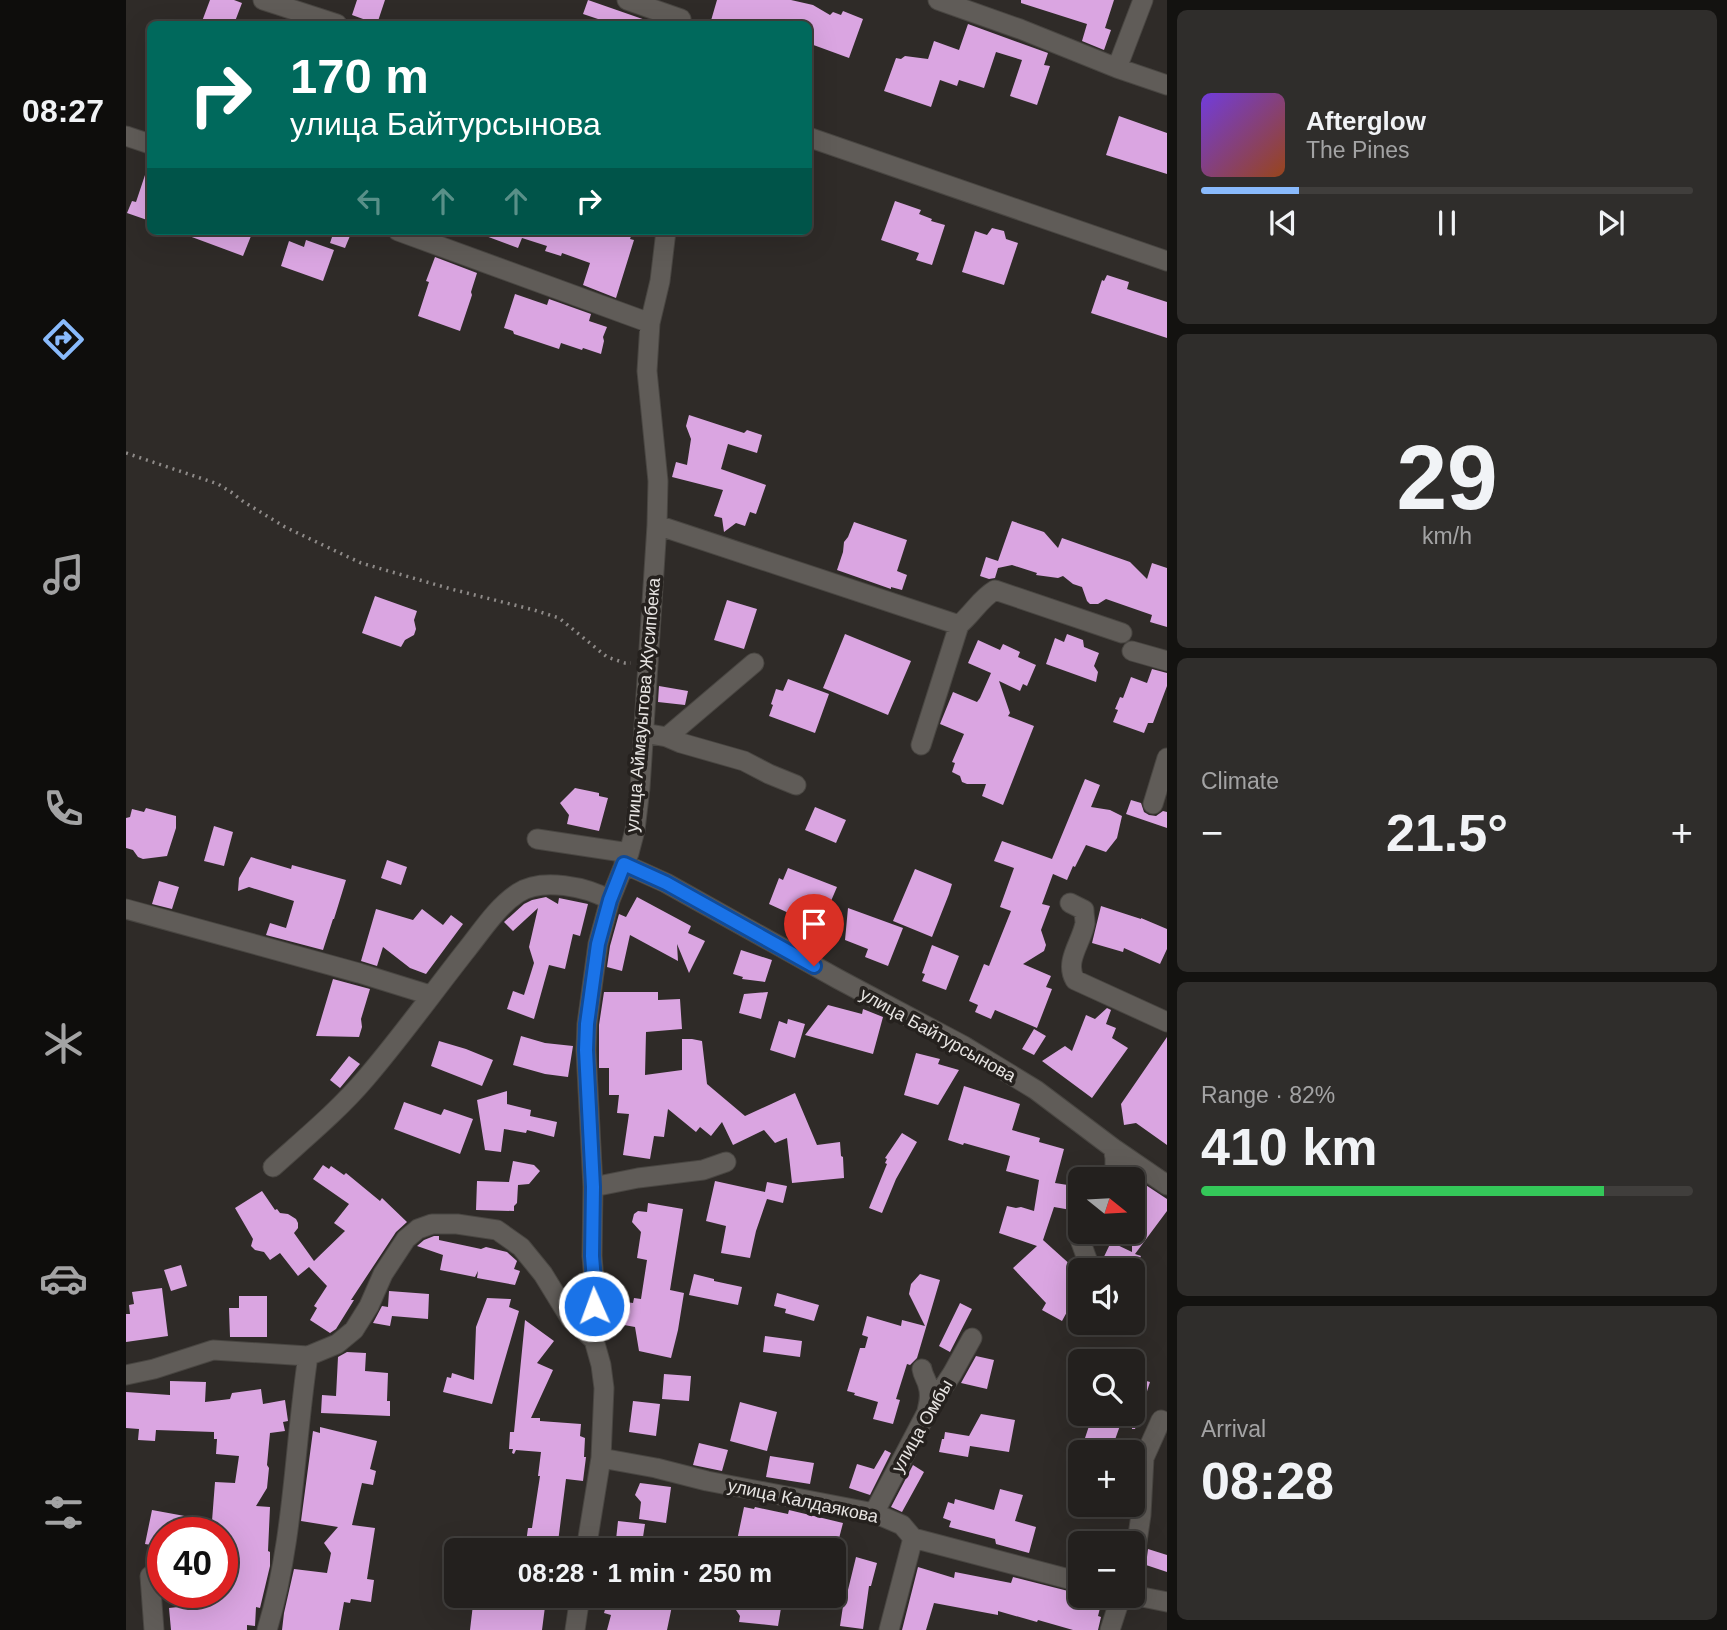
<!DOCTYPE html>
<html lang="en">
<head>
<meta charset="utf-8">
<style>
	:root { --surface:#23201e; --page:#2f2d2b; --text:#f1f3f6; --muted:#a3a3a4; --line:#403e3c; --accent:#89bafc }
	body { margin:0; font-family:Arial,sans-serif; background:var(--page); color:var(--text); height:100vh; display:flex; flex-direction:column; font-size:26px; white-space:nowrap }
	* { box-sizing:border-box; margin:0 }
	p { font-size:23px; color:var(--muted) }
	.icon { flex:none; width:38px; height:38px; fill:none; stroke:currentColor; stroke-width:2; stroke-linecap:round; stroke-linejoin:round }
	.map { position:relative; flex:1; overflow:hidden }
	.drawer { display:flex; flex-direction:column; gap:10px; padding:10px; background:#131210; width:560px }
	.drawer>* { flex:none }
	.banner { position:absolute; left:21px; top:21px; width:665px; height:214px; border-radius:10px; box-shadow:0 7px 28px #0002,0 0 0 2px var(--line); background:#00695c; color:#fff; overflow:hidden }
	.needle { width:46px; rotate:108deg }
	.buttons { position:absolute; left:942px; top:1167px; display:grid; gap:14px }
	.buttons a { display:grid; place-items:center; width:77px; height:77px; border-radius:10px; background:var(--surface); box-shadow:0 7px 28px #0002,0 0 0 2px var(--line); font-size:35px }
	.speed { position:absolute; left:21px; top:1517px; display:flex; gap:14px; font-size:35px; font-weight:700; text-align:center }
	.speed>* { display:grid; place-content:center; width:91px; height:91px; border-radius:50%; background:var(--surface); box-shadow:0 7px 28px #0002,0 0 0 2px var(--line); line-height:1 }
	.speed .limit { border:10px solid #d22; background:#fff; color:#111 }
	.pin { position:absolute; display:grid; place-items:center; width:60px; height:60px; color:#fff; margin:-72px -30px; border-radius:50% 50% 50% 0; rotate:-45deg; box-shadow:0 0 7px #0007 }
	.pin .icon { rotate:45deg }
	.me { position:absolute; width:77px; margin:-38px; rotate:358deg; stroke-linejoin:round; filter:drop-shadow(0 0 5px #0008) }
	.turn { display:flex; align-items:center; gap:24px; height:147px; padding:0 28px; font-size:32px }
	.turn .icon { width:91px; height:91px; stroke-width:2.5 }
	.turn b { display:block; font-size:49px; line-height:60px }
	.lanes { display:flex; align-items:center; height:66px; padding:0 28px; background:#0003; justify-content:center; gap:35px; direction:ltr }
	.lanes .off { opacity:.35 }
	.big { font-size:52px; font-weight:700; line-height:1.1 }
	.drawer .tile { flex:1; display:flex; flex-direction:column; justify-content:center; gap:10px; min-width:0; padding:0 24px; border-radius:10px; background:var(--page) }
	.drawer .dial { align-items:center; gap:0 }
	.dial b { font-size:91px; line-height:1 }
	.song { display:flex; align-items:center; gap:21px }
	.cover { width:84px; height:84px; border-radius:10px; background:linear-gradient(135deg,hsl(260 70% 55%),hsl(20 70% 35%)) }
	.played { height:7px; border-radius:4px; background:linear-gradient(90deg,var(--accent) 20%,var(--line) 20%) }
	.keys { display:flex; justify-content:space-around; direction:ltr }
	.heat { display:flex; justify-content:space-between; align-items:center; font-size:38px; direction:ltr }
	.charge { height:10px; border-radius:5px; background:linear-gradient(90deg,#34c759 82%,var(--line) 0) }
	.trip { position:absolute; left:318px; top:1538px; width:402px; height:70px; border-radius:10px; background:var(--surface); box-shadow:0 7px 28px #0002,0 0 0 2px var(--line); font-weight:700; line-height:70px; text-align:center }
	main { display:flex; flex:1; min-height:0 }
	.tabs { display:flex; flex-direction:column; width:126px; justify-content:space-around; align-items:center; background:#0e0d0c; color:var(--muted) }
	.tabs .icon { width:49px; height:49px }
	.tabs .selected { color:var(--accent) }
	.tabs b { font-size:32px; color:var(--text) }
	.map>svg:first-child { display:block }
	.building { fill:#daa5e1 }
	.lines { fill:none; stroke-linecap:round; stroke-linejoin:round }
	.minor-casing { stroke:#494642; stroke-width:21 }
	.path { stroke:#8e8a88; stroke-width:3.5; stroke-dasharray:2 5; stroke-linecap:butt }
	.minor { stroke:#605c58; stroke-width:19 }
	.route-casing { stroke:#114b97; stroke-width:18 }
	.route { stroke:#1a73e8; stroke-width:12 }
	.labels { text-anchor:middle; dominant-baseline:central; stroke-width:7; stroke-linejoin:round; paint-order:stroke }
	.street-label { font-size:18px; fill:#e7e4e2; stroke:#25211e }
</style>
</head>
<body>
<main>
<nav class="tabs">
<b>08:27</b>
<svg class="icon selected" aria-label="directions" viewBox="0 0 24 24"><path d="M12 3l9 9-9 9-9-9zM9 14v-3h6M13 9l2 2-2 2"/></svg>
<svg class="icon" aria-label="music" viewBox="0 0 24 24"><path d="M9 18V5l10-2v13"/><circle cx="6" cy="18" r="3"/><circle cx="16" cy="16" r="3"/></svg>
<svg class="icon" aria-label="phone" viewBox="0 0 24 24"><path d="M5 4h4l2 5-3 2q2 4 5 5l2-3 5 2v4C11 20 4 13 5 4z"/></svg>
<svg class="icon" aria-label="climate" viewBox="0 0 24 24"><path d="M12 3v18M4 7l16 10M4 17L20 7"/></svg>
<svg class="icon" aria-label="car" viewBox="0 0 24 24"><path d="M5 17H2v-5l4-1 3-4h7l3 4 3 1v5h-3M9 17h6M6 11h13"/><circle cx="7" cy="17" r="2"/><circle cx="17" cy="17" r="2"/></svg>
<svg class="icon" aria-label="filters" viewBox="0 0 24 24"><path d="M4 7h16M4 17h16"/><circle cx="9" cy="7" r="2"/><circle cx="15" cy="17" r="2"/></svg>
</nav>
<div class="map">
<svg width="1041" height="1630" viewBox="0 0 1041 1630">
	<rect width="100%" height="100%" fill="#2f2b28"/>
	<path class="building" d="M84,0H108L116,3L108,24H75Z
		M231,0H259L251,24L226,15Z
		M462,0L528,23V24H487L457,14Z
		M591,0H665L687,5L704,15L707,12L715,15L717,11L737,19L723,58L682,43V24H584Z
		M895,0H988L979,28L985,30L978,50L956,41L961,24L895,3Z
		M842,24L922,53L918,65L924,66L911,105L884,96L896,60L870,52L858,88L833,80L831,86L814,80L805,107L758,91L770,58L775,59L779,56L802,59L808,41L833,50Z
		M993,116L1041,133V174L980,155Z
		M22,166L24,167V221L1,213L6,201L10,202Z
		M769,201L795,210L793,214L806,219L805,221L819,225L806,265L790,260L793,253L755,240Z
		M866,228L878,231L880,239L892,243L878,285L836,272L849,231L861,235Z
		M55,231H127L117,256L55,233Z
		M208,231H226L219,248L204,243Z
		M350,231H507L504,239L508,240L490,298L457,285L464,263L436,253L435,256L419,251L421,246L396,238L392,248L349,232Z
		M180,240L208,250L197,281L155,266L163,241L178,247Z
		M309,257L351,273L345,292L346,295L334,331L292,316L303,282L300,281Z
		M981,275L1003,282L1001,289L1041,302V338L965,313L976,280L978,281Z
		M389,294L421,305L423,299L465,314L463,321L481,327L477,337L478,341L475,354L457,348L456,350L435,343L433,349L388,334L387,331L378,328Z
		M563,415L618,433L621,430L636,435L631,453L602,444L595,469L640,485L630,514L624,512L619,526L610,523L598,532L596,518L588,516L597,490L546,477L550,462L561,465L565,439L560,426Z
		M886,521L918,532L932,548L936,538L1004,562L1021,579L1026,563L1041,568V627L1024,622L1026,615L980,599L972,604H964L961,601L956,587L947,584L937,576L932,578L910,575L911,573L886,565L872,568L869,578L863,579L854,576L860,557L872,561Z
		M728,522L781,540L771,571L781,575L776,590L765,587V589L711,570L717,552L718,542L722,537Z
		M249,596L291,611L288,620L290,629L288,635L279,640L275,647L236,633Z
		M601,600L631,609L618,649L588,640Z
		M719,634L785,661L762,715L697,688Z
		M941,634L957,640L958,647L973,653L968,666L972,672L970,682L920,664L929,638L938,642Z
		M852,640L874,650L877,644L894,652L892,657L910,665L901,686L897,684L894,691L873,681L884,713L882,716L908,726L877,805L856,796L860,784H841L836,782L834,776L826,772L829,763L826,762L838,734L814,724L827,692L851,702L854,698L865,673L842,663Z
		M1026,669L1041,673V686L1027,723H1022L1018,733L987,722L992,710L989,709L994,697L997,698L1005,677L1021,683Z
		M662,679L703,694L689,733L643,716L647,705L645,704L650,689L657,691Z
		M533,686L562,691L559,705L532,702Z
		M959,779L974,785L965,807L984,810L996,816L991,838L980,852L960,845L949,867L947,866L941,880L927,874L916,904L924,906L915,930L920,945L918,951L897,964L925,976L920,987L926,989L911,1028L869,1010L865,1019L849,1012L852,1005L843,1001L858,964L863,966L885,911L874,907L888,868L868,861L876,841L926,859Z
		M449,788L473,793V796L482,798L473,831L441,824L443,815L434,803Z
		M1005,800L1015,803L1018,812L1023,815L1030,816L1037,811L1041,812V828L1000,814Z
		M689,807L720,820L710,843L679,830Z
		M20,808L50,816V828L41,856L17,859L12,857L7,850L0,848V818L4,817L6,809L18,812Z
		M88,826L107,832L98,866L78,861Z
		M125,857L165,869L166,865L220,880L208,919H207L197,950L140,935L144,923L160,928L168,901L123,887L112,891L113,878Z
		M261,860L281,867L275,885L255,878Z
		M662,868L711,887L705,901L708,902L695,933L665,921L667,915L643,904L653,878L657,880Z
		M789,869L826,884L823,894L806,937L767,921Z
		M33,881L53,887L46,909L26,904Z
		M420,897L432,904L433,898L462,904L454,936L447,934L439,969L423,965L408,1019L381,1009L387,991L398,995L408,963L403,947L412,908L387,931L378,922L398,904L406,900Z
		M511,897L565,926L562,933L579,941L563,973L551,944L552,961L504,935L496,971L481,967L484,946L493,914L500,917Z
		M975,906L1015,919V918L1041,929V949L1034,964L998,948L997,952L966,943Z
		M722,908L777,928L762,966L739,957L742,949L719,940Z
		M250,909L287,920L296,909L317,925L325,915L337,924L300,974L284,968L257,947L251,966L235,961Z
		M806,945L833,956L820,990L796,981L799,974L796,973Z
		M615,950L646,960L639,982L616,979L617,977L607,974Z
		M207,979L244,989L235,1019L236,1027L233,1037L190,1036Z
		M478,992H532V1000L554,999L556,1029L520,1032L519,1075L556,1070V1039H566L576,1041L581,1084L619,1116L669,1093L691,1145L714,1142L715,1156L717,1157L718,1178L666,1183L661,1138L649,1143L638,1130L607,1145L596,1122L585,1136L574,1127L570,1132L542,1109L538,1137L528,1136L524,1159L497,1155L503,1114L491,1113L493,1095H483V1068H473V1025Z
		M642,992L635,1019L613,1013L618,994Z
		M702,1005L736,1014L737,1009L757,1017L747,1054L679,1035Z
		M981,1008L985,1010L980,1024L990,1028L986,1038L1002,1048L966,1098L916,1061L939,1046L946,1051L960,1015L969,1019Z
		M662,1019L679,1024L669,1058L644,1050L653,1021L661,1024Z
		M908,1029L920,1036L908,1055L896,1049Z
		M395,1036L419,1043L447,1046L442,1077L419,1074L387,1065Z
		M1041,1037V1145L1010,1123L998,1125L995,1104Z
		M313,1041L340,1049L367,1060L356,1086L305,1066Z
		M790,1053L814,1059L812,1064L833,1070L812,1105L778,1095Z
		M223,1056L234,1064L214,1088L204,1080Z
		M838,1086L894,1104L886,1130L914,1138L913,1142L938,1149L929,1183L948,1186L945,1210L928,1207L917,1240L947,1267L954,1271V1288L936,1321L916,1310L920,1303L887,1268L911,1246L873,1233L881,1206L890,1208L895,1207L908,1211L913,1180L880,1171L884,1156L838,1143L837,1145L822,1140Z
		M381,1091V1104L405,1110L404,1116L431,1122L428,1137L401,1130L400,1133L378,1129L375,1152L359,1150L351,1100Z
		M278,1102L315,1115L318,1109L347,1119L334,1154L268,1129Z
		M776,1133L791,1142L770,1179L756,1213L743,1208L761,1164L759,1163L761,1159L759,1158Z
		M387,1161L408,1165L414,1171L403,1184L392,1185L391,1203L388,1206V1211L350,1210L351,1181L383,1182Z
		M197,1165L203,1169L205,1166L218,1175L220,1173L254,1201L256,1198L281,1222L270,1232L225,1300H228L210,1329L204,1333L184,1320L191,1308L188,1306L201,1286L183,1267L172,1276L154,1253L144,1260L138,1252L129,1250L125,1246L127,1239L109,1208L136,1191L149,1210L151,1209L154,1213L162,1214L170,1219L172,1223V1228L168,1233L188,1261L219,1231L208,1223L223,1204L187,1179Z
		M1006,1176L1041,1199V1211L1009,1254L1015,1256L1008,1270H985L974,1265L985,1242L1006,1252Z
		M589,1181L639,1192L641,1182L661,1186L657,1203L641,1199L630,1231L624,1258L595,1253L600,1226L580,1221Z
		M522,1203L557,1209L544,1290L558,1293L552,1330L545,1358L513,1351L509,1327L482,1322L486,1300L507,1303L508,1298L515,1299L521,1260L511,1258L515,1232L506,1222L508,1214L512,1211L521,1212Z
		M308,1236H313V1240L355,1249L360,1247L381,1252L391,1261L388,1269L394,1271L389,1285L351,1278L352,1271L349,1277L314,1270L317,1255L291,1246L298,1240Z
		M55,1265L61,1286L45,1291L38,1270Z
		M568,1274L588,1279V1281L616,1287L612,1305L563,1295Z
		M794,1274L814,1280L791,1358L784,1365L781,1364L770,1399L774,1400L767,1424L747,1419L752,1402L728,1395L729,1393L721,1391L734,1348H739L742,1337L736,1335L741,1316L775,1326L776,1320L799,1326L783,1294L785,1284Z
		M36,1288L42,1336L0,1342V1314H4L3,1305L8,1304L6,1292Z
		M263,1291L303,1294L302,1319L266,1316L264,1326L247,1323L256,1306L262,1307Z
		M651,1293L693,1305L688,1321L659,1313L660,1309L648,1306Z
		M113,1296H141V1337H104L103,1308H113Z
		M361,1298L385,1299L383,1307L393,1311L366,1404L317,1392L321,1377L325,1378L326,1373L348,1380L350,1327Z
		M834,1303L846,1309L824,1352L813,1346Z
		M399,1320L428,1341L411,1363L427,1370L405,1418H414V1421L455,1424L454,1436L459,1438L458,1457H460L457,1481L440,1479L431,1550H399L402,1528H406L414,1476H412L415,1452L390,1450L388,1454L386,1453L387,1449H383L384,1432H388Z
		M639,1336L676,1341L674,1357L637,1352Z
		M221,1352L240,1353L239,1371L262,1373L261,1401H264V1416L195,1413L196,1395L210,1396L212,1357Z
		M850,1356L868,1360L861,1389L835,1383Z
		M538,1374L565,1376L563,1401L536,1399Z
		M1006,1377L1024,1382L1009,1429H1006Z
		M44,1381L80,1382L79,1402L104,1399L106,1393L135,1389L137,1404L159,1400L162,1421L157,1422L159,1431L144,1433L141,1465L143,1468L141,1488L130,1506L144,1507L142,1551L144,1552V1566L134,1608L130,1607L129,1626L121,1625V1630H45L43,1608L81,1604V1592H96V1533H37V1547L19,1544L26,1510L86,1521L89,1482L109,1483L113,1456L90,1454L91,1439H88V1432L30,1430L29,1441L12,1440L13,1429L0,1428V1392L44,1395Z
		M507,1401L534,1404L530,1436L503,1432Z
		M614,1402L651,1412L641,1451L604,1441Z
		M855,1414L889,1420L883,1452L844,1446L842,1457L813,1452L816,1439H818L819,1432L843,1436Z
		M967,1414H979L996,1420L985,1451L958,1441Z
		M194,1427L251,1441L244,1469L250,1471L247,1485L236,1483L226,1525L249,1528L241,1579L248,1580L245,1602L225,1599L224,1603L218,1602L213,1630H156L158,1613L168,1569L201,1573L205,1553L198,1543L212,1527L175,1521L187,1431L194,1433Z
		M573,1443L602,1450L596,1471L567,1465Z
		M759,1450L765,1453L744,1495L723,1488L731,1464L748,1469Z
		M644,1456L688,1463L684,1484L640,1477Z
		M787,1465L798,1472L776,1512L765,1507Z
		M514,1483L545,1487L540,1523L513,1519L515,1502L509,1495Z
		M874,1489L897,1495L889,1521L910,1527L903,1553L870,1544L869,1539L823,1527L825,1521L817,1518L822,1502L828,1504L829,1499L868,1510Z
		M618,1507L628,1509L629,1507L662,1514L663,1510L717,1523L710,1550H695L628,1536L625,1550H609Z
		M492,1521L519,1524L515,1550L489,1549Z
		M1022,1549L1041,1555V1572L1020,1565Z
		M730,1557L751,1563L745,1586H743L737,1629L714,1626L719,1593L721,1594Z
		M792,1567L828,1578L829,1572L885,1583L887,1577L954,1594V1596H977L972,1616L975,1617L972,1630H947L912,1620L911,1622L872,1611V1615L808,1603L800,1630H776Z
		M348,1596H397L420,1599L416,1630H344Z
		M483,1596H529L540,1598L539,1605L546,1606L541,1630H481L485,1615L478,1613Z
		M613,1596H657L652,1626L613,1622L614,1616L608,1607V1600Z"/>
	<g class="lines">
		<g class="minor-casing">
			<path id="minor" d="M137,0L211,24
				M501,0L555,19
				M812,0L894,29L991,68L1041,85
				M991,68L1017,0
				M0,136L24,144
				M682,137L1041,261
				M272,231L524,323
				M531,525L833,625C847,613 854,599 869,590L996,633
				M1006,651L1041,661
				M518,733L541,737L555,743L618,761L643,774L670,785
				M541,737L628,663
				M795,745L833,625
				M1027,804L1041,758
				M411,839L503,853
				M498,864L540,883L712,979L838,1046L910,1090L987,1148L1041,1185
				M944,903L958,910C958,915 959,919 959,923C956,942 938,961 949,980L1041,1022
				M0,909L233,973L304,995
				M987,1148L989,1158V1180
				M147,1167C179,1138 212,1111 240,1078C276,1036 308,991 342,948C357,929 372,906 392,893C416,877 461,887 484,900
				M467,1187L512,1178L577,1170L600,1162
				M958,1232L953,1237L961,1259
				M796,1369C797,1376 801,1380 802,1386C805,1395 803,1403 801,1411
				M0,1375L28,1369L87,1350L182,1356L211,1344L228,1330L243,1306L257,1274L280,1239L292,1229L306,1224H331L371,1230L395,1247L417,1274L444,1318L468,1340
				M475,1458L530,1468L581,1481L748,1513L776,1525L787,1538L954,1582
				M748,1513L801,1412L826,1374L846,1338
				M460,1550L475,1458L478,1388L475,1365L468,1340L469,1292L466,1256L467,1187L460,1050L461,1024L472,944L484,900L503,853L509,830L514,788L531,525L532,481L521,371L524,323L534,281L540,231
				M1006,1575L1015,1515L1018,1458L1035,1420
				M24,1576L28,1630
				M1006,1595L1041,1602
				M141,1630C168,1541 168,1448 182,1356
				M449,1630L454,1596
				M763,1630L787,1538
				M984,1630L995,1596"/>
		</g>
		<path class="path" d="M0,453L92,484L105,492L118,502L159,527L235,563L325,589L408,610L433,618L481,657L499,663H505"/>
		<use href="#minor" class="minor"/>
	</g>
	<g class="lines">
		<g class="route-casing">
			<path id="route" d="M468,1306L469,1292L466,1256L467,1187L460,1050L461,1024L472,944L484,900L498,864L540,883L688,966"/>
		</g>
		<use href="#route" class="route"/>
	</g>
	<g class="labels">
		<g class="street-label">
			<text transform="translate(517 705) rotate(-85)">улица Аймауытова Жусипбека</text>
			<text transform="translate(812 1035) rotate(29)">улица Байтурсынова</text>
			<text transform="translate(796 1426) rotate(-60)">улица Омбы</text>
			<text transform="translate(677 1501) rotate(12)">улица Калдаякова</text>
		</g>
	</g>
</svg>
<div class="buttons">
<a><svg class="needle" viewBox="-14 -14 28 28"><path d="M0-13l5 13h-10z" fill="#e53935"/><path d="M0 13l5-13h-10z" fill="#a3a3a4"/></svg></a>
<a><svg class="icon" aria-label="sound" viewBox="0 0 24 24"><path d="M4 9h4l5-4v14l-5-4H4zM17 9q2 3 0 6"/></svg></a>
<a><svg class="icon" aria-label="search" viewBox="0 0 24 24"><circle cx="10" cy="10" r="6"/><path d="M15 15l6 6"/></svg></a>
<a>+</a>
<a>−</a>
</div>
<div class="speed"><div class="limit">40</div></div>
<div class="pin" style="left:688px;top:966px;background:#d93025"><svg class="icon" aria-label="arrive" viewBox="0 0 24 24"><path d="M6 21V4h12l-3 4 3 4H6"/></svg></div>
<svg class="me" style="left:468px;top:1306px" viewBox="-20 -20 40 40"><circle r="17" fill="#1a73e8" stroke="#fff" stroke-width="3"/><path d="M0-11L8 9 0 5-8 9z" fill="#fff"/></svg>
<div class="trip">08:28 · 1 min · 250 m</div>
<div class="banner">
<div class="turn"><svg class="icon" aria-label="right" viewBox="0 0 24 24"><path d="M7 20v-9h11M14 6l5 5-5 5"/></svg><div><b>170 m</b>улица Байтурсынова</div></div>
<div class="lanes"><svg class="icon off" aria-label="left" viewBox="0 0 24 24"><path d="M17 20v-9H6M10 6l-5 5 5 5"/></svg><svg class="icon off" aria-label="ahead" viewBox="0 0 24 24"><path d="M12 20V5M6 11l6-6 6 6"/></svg><svg class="icon off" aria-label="ahead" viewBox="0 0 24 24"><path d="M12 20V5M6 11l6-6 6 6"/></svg><svg class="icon" aria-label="right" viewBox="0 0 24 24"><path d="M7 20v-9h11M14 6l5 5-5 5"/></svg></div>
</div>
</div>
<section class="drawer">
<div class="tile">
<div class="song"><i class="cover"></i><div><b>Afterglow</b><p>The Pines</p></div></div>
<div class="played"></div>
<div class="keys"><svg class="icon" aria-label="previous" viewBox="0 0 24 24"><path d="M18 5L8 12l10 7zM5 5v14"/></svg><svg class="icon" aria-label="pause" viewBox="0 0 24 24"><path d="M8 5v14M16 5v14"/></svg><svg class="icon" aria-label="next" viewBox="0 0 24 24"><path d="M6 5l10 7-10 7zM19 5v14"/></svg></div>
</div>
<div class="tile dial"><b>29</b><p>km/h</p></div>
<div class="tile"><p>Climate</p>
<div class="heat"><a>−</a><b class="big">21.5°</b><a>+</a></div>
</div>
<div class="tile"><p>Range · 82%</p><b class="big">410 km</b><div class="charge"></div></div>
<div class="tile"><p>Arrival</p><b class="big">08:28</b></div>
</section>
</main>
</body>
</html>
